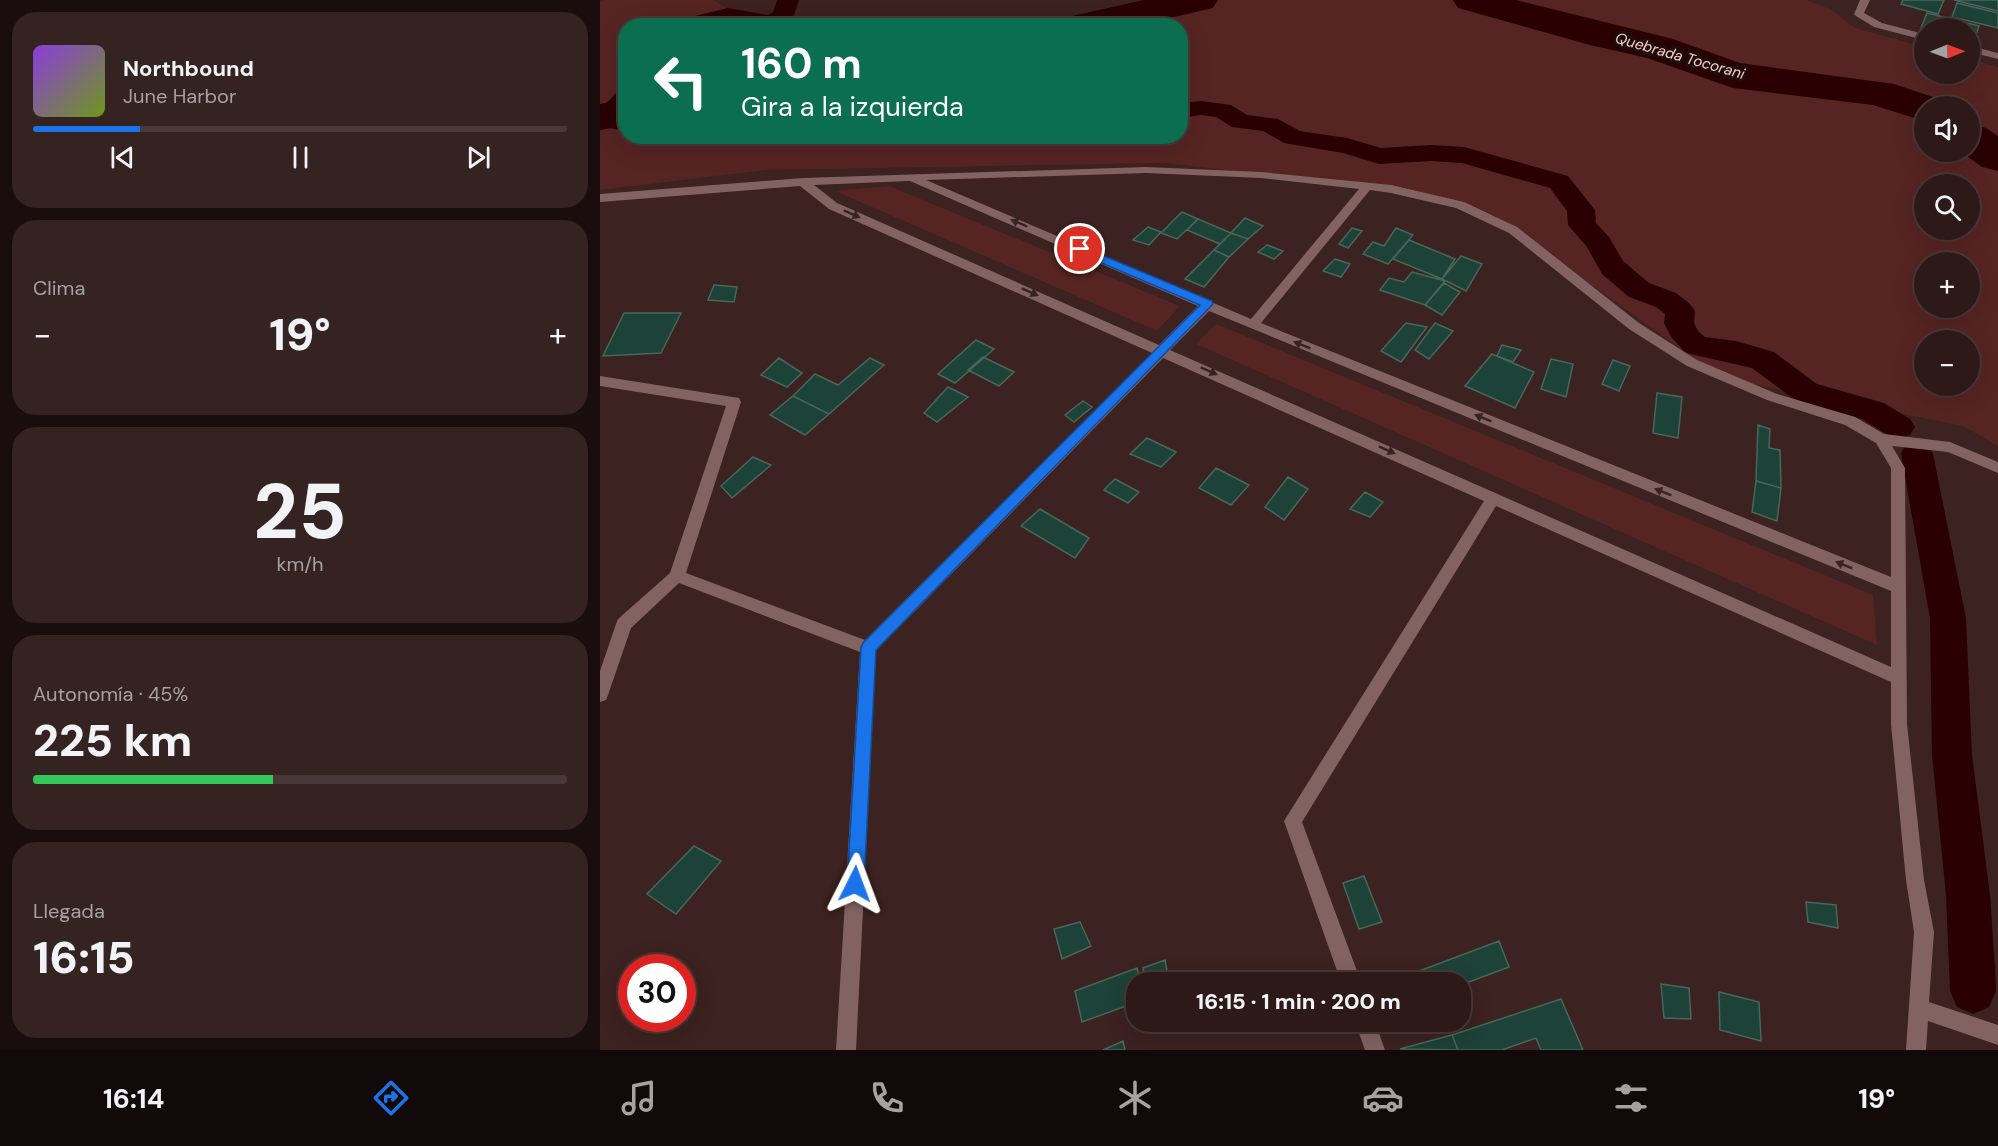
<!DOCTYPE html>
<html lang="es">
<head>
<meta charset="utf-8">
<style>
	:root { --surface:#2d1a18; --page:#352321; --text:#f1f3f6; --muted:#a7a1a2; --line:#483837; --accent:#1a73e8 }
	body { margin:0; font-family:"DM Sans",sans-serif; background:var(--page); color:var(--text); height:100vh; display:flex; flex-direction:column; font-size:22px; white-space:nowrap }
	* { box-sizing:border-box; margin:0 }
	p { font-size:20px; color:var(--muted) }
	.icon { flex:none; width:33px; height:33px; fill:none; stroke:currentColor; stroke-width:2; stroke-linecap:round; stroke-linejoin:round }
	.map { position:relative; flex:1; overflow:hidden }
	.sheet { display:flex; flex-direction:column; gap:12px; padding:12px; background:#190e0d; width:600px }
	.sheet>* { flex:none }
	.banner { position:absolute; left:18px; top:18px; width:570px; height:126px; border-radius:24px; box-shadow:0 6px 24px #0002,0 0 0 2px var(--line); background:#0b6e4f; color:#fff; overflow:hidden }
	.needle { width:39px; rotate:89deg }
	.fabs { position:absolute; left:1314px; top:18px; display:grid; gap:12px }
	.fabs a { display:grid; place-items:center; width:66px; height:66px; border-radius:50%; background:var(--surface); box-shadow:0 6px 24px #0002,0 0 0 2px var(--line); font-size:30px }
	.speed { position:absolute; left:18px; top:954px; display:flex; gap:12px; font-size:30px; font-weight:700; text-align:center }
	.speed>* { display:grid; place-content:center; width:78px; height:78px; border-radius:50%; background:var(--surface); box-shadow:0 6px 24px #0002,0 0 0 2px var(--line); line-height:1 }
	.speed .limit { border:9px solid #d22; background:#fff; color:#111 }
	.pin { position:absolute; display:grid; place-items:center; width:51px; height:51px; color:#fff; margin:-26px; border:3px solid #fff; border-radius:50%; box-shadow:0 2px 6px #0007 }
	.me { position:absolute; width:66px; margin:-33px; rotate:3deg; stroke-linejoin:round; filter:drop-shadow(0 0 4px #0008) }
	.turn { display:flex; align-items:center; gap:21px; height:126px; padding:0 24px; font-size:27px }
	.turn .icon { width:78px; height:78px; stroke-width:2.5 }
	.turn b { display:block; font-size:42px; line-height:51px }
	.big { font-size:45px; font-weight:800; line-height:1.1 }
	.sheet .tile { flex:1; display:flex; flex-direction:column; justify-content:center; gap:9px; min-width:0; padding:0 21px; border-radius:24px; background:var(--page) }
	.sheet .dial { align-items:center; gap:0 }
	.dial b { font-size:78px; line-height:1 }
	.song { display:flex; align-items:center; gap:18px }
	.cover { width:72px; height:72px; border-radius:9px; background:linear-gradient(135deg,hsl(270 70% 55%),hsl(80 70% 35%)) }
	.played { height:6px; border-radius:3px; background:linear-gradient(90deg,var(--accent) 20%,var(--line) 20%) }
	.keys { display:flex; justify-content:space-around; direction:ltr }
	.heat { display:flex; justify-content:space-between; align-items:center; font-size:33px; direction:ltr }
	.charge { height:9px; border-radius:4px; background:linear-gradient(90deg,#34c759 45%,var(--line) 0) }
	.trip { position:absolute; left:526px; top:972px; width:345px; height:60px; border-radius:24px; background:var(--surface); box-shadow:0 6px 24px #0002,0 0 0 2px var(--line); font-weight:800; line-height:60px; text-align:center }
	.menu { display:flex; height:96px; justify-content:space-around; align-items:center; background:#120a0a; color:var(--muted) }
	.menu .icon { width:42px; height:42px }
	.menu .active { color:var(--accent) }
	.menu b { font-size:27px; color:var(--text) }
	main { display:flex; flex:1; min-height:0 }
	.map>svg:first-child { display:block }
	.green { fill:#562423; fill-rule:evenodd }
	.lines { fill:none; stroke-linecap:round; stroke-linejoin:round }
	.canal { fill:#2a0003; fill-rule:evenodd }
	.river { fill:#2a0003; fill-rule:evenodd }
	.building { fill:#1d4237; stroke:#47675b; stroke-width:1.5 }
	.minor { fill:#836361; fill-rule:evenodd }
	.oneway { fill:#352423 }
	.route { fill:#1a73e8; stroke:#114b97; stroke-width:1.5 }
	.labels { text-anchor:middle; dominant-baseline:central; stroke-width:6; stroke-linejoin:round; paint-order:stroke }
	.far-water-label { font-size:15px; font-style:italic; fill:#ffcac6; stroke:#1b0f0e }
</style>
</head>
<body>
<main>
<section class="sheet">
<div class="tile">
<div class="song"><i class="cover"></i><div><b>Northbound</b><p>June Harbor</p></div></div>
<div class="played"></div>
<div class="keys"><svg class="icon" aria-label="previous" viewBox="0 0 24 24"><path d="M18 5L8 12l10 7zM5 5v14"/></svg><svg class="icon" aria-label="pause" viewBox="0 0 24 24"><path d="M8 5v14M16 5v14"/></svg><svg class="icon" aria-label="next" viewBox="0 0 24 24"><path d="M6 5l10 7-10 7zM19 5v14"/></svg></div>
</div>
<div class="tile"><p>Clima</p>
<div class="heat"><a>−</a><b class="big">19°</b><a>+</a></div>
</div>
<div class="tile dial"><b>25</b><p>km/h</p></div>
<div class="tile"><p>Autonomía · 45%</p><b class="big">225 km</b><div class="charge"></div></div>
<div class="tile"><p>Llegada</p><b class="big">16:15</b></div>
</section>
<div class="map">
<svg width="1398" height="1050" viewBox="0 0 1398 1050">
	<rect width="100%" height="100%" fill="#3c2220"/>
	<path class="green" d="M4,0H113L155,25L26,26V136H580V26L472,25L599,0H1206L1230,9L1255,28L1324,47V74H1370V59L1398,67V446L1363,426L1122,378L892,214L809,191L565,163L166,170L0,190V1ZM1324,106H1370V152H1324ZM1324,184H1370V230H1324ZM1324,262H1370V308H1324ZM1324,340H1370V386H1324Z
		M289,186L580,306L557,331L235,191Z
		M616,324L1273,595L1277,645L596,344Z"/>
	<g class="lines">
		<path class="canal" d="M177,0H199L194,15L182,26H151L128,22L113,26H86L91,17L128,8L168,15L173,12Z
			M26,90V131L9,128L0,118V110L17,92Z
			M601,101L631,105L647,115L678,119L700,131L747,138L781,148L831,145L864,147L968,176L995,210L996,223L1009,237L1023,261L1049,283L1076,293L1090,304L1095,311L1094,323L1098,331L1105,337L1136,341L1174,352L1217,384L1284,403L1310,419L1315,427L1310,435L1299,439L1288,435L1262,419L1195,400L1152,368L1086,353L1071,337L1064,323L1065,314L1056,307L1029,297L1002,274L987,247L968,225L967,211L950,188L862,163L831,161L779,164L743,153L684,143L663,131L632,127L616,117L601,115L580,118V103Z
			M1317,442L1329,445L1333,454L1366,618L1372,755L1390,895L1395,968L1396,991L1389,1007L1373,1014L1357,1007L1350,991L1346,895L1332,755L1330,618L1301,454L1305,445Z"/>
		<path class="river" d="M544,0H618L613,8L535,26H457L463,18Z
			M853,0H916L1073,39L1140,63L1294,84L1339,99L1345,106H1324V121L1273,105L1133,88L1047,58L990,45L858,8Z
			M26,99V125L0,130V104Z
			M1370,124L1386,128L1398,136V171L1382,167L1361,152H1370Z"/>
	</g>
	<path class="building" d="M1303,0H1344L1338,14L1301,4Z
		M1354,0H1398V11Z
		M1357,3L1398,13V28L1352,17Z
		M1327,13L1379,26L1374,41L1370,40V28H1321Z
		M582,212L598,219L577,239L561,233Z
		M645,218L663,226L648,239L631,233Z
		M598,219L631,233L620,244L587,230Z
		M548,227L561,232L549,245L533,240Z
		M752,228L762,231L748,248L739,244Z
		M796,228L813,235L788,264L763,254L773,242L784,246Z
		M631,233L648,239L629,257L614,250Z
		M809,240L855,259L842,279L793,259Z
		M667,245L683,251L674,259L658,252Z
		M614,250L629,257L604,287L585,279Z
		M861,256L882,264L866,291L842,279Z
		M735,259L750,264L741,277L723,271Z
		M812,272L845,281L825,305L780,290L789,278L804,282Z
		M844,283L860,292L842,315L825,305Z
		M114,285L137,287L134,302L108,300Z
		M24,313H81L61,353L3,356Z
		M806,323L827,327L801,362L781,351Z
		M835,323L853,331L829,359L815,350Z
		M376,340L394,349L355,383L338,374Z
		M902,345L921,350L913,362L897,356Z
		M892,354L934,372L915,408L865,386Z
		M383,357L414,372L399,386L368,370Z
		M179,358L202,373L187,387L161,375Z
		M270,358L284,365L229,414L193,396L215,374L238,385Z
		M951,359L973,364L966,397L941,389Z
		M1013,360L1030,366L1019,391L1002,384Z
		M348,387L368,397L337,422L324,413Z
		M1057,393L1082,397L1078,438L1053,433Z
		M193,396L229,414L205,435L170,415Z
		M483,401L492,407L474,422L465,415Z
		M1158,425L1170,429L1169,448L1180,450L1181,488L1156,481Z
		M547,438L576,452L561,467L530,454Z
		M153,457L171,465L132,498L121,486Z
		M616,468L649,485L631,505L599,488Z
		M688,477L708,489L684,520L665,507Z
		M515,479L539,492L528,503L504,490Z
		M1156,481L1181,488L1177,521L1152,512Z
		M765,492L783,502L770,517L750,509Z
		M440,509L489,538L475,558L421,526Z
		M94,846L121,861L76,914L47,894Z
		M764,876L782,922L759,929L743,883Z
		M1206,902L1236,905L1238,928L1208,922Z
		M480,922L491,946L462,959L454,929Z
		M899,941L909,967L861,985V982H790Z
		M565,960L569,981L546,982L543,968Z
		M537,968L541,982H537V1002L482,1022L475,991Z
		M1061,984L1089,988L1091,1019L1064,1018Z
		M1119,992L1159,1002L1161,1041L1120,1030Z
		M961,999L983,1050H941L936,1038L902,1050H858L852,1035Z
		M852,1035L858,1050L800,1049Z
		M523,1041L525,1050H503Z"/>
	<g class="lines">
		<path class="minor" d="M1260,0H1270L1264,13L1282,23L1324,34V40L1274,27L1256,16L1254,14Z
			M1370,46L1398,53V59L1370,52Z
			M546,167L661,172L791,185L864,202L917,227L1039,323L1097,360L1177,394L1255,417L1284,434L1350,442L1398,462V473L1348,452L1292,446L1305,468L1307,724L1324,880L1334,932L1329,1002L1398,1025V1045L1328,1021L1326,1050H1306L1314,932L1306,880L1291,724V682L896,506L702,822L761,982H741L684,821L884,501L563,358L276,651L256,1050H236L260,652L79,583L31,628L8,695L6,700L0,702V671L16,624L18,619L70,573L126,406L0,386V376L139,398L141,402L86,573L265,640L552,353L229,209L200,186L0,202V194L203,178ZM546,173L661,178L759,189L651,319L326,180ZM309,181H310L598,306L559,345L237,203L214,185ZM770,190L791,193L856,208L909,233L1029,329L1087,366L1167,400L1245,425L1276,443L1291,468V577L661,323ZM609,311L1291,591V667L570,350Z
			M755,1022H775L785,1050H765Z"/>
	</g>
	<defs><path id="oneway-solid" d="M-6-.8H1V-3.2L6.5 0L1 3.2V.8H-6Z" transform="scale(1.5)"/></defs>
	<g class="oneway">
		<use href="#oneway-solid" transform="translate(252 214) rotate(24)"/>
		<use href="#oneway-solid" transform="translate(419 223) rotate(-157)"/>
		<use href="#oneway-solid" transform="translate(430 292) rotate(24)"/>
		<use href="#oneway-solid" transform="translate(702 345) rotate(-158)"/>
		<use href="#oneway-solid" transform="translate(609 371) rotate(24)"/>
		<use href="#oneway-solid" transform="translate(883 418) rotate(-158)"/>
		<use href="#oneway-solid" transform="translate(787 450) rotate(24)"/>
		<use href="#oneway-solid" transform="translate(1063 492) rotate(-158)"/>
		<use href="#oneway-solid" transform="translate(1244 565) rotate(-158)"/>
	</g>
	<path class="route" d="M480,246L612,301L613,304L276,650L264,884L261,890L255,893L249,890L247,884L261,648L263,643L600,305L476,252L474,249Z"/>
	<g class="labels">
		<g class="far-water-label">
			<text transform="translate(1080 56) rotate(16)">Quebrada Tocorani</text>
		</g>
	</g>
</svg>
<div class="fabs">
<a><svg class="needle" viewBox="-14 -14 28 28"><path d="M0-13l5 13h-10z" fill="#e53935"/><path d="M0 13l5-13h-10z" fill="#a7a1a2"/></svg></a>
<a><svg class="icon" aria-label="sound" viewBox="0 0 24 24"><path d="M4 9h4l5-4v14l-5-4H4zM17 9q2 3 0 6"/></svg></a>
<a><svg class="icon" aria-label="search" viewBox="0 0 24 24"><circle cx="10" cy="10" r="6"/><path d="M15 15l6 6"/></svg></a>
<a>+</a>
<a>−</a>
</div>
<div class="speed"><div class="limit">30</div></div>
<div class="pin" style="left:480px;top:249px;background:#d93025"><svg class="icon" aria-label="arrive" viewBox="0 0 24 24"><path d="M6 21V4h12l-3 4 3 4H6"/></svg></div>
<svg class="me" style="left:255px;top:884px" viewBox="-20 -20 40 40"><path d="M0-17L14 15 0 8-14 15z" fill="#1a73e8" stroke="#fff" stroke-width="4"/></svg>
<div class="trip">16:15 · 1 min · 200 m</div>
<div class="banner">
<div class="turn"><svg class="icon" aria-label="left" viewBox="0 0 24 24"><path d="M17 20v-9H6M10 6l-5 5 5 5"/></svg><div><b>160 m</b>Gira a la izquierda</div></div>
</div>
</div>
</main>
<nav class="menu">
<b>16:14</b>
<svg class="icon active" aria-label="directions" viewBox="0 0 24 24"><path d="M12 3l9 9-9 9-9-9zM9 14v-3h6M13 9l2 2-2 2"/></svg>
<svg class="icon" aria-label="music" viewBox="0 0 24 24"><path d="M9 18V5l10-2v13"/><circle cx="6" cy="18" r="3"/><circle cx="16" cy="16" r="3"/></svg>
<svg class="icon" aria-label="phone" viewBox="0 0 24 24"><path d="M5 4h4l2 5-3 2q2 4 5 5l2-3 5 2v4C11 20 4 13 5 4z"/></svg>
<svg class="icon" aria-label="climate" viewBox="0 0 24 24"><path d="M12 3v18M4 7l16 10M4 17L20 7"/></svg>
<svg class="icon" aria-label="car" viewBox="0 0 24 24"><path d="M5 17H2v-5l4-1 3-4h7l3 4 3 1v5h-3M9 17h6M6 11h13"/><circle cx="7" cy="17" r="2"/><circle cx="17" cy="17" r="2"/></svg>
<svg class="icon" aria-label="filters" viewBox="0 0 24 24"><path d="M4 7h16M4 17h16"/><circle cx="9" cy="7" r="2"/><circle cx="15" cy="17" r="2"/></svg>
<b>19°</b>
</nav>
</body>
</html>
